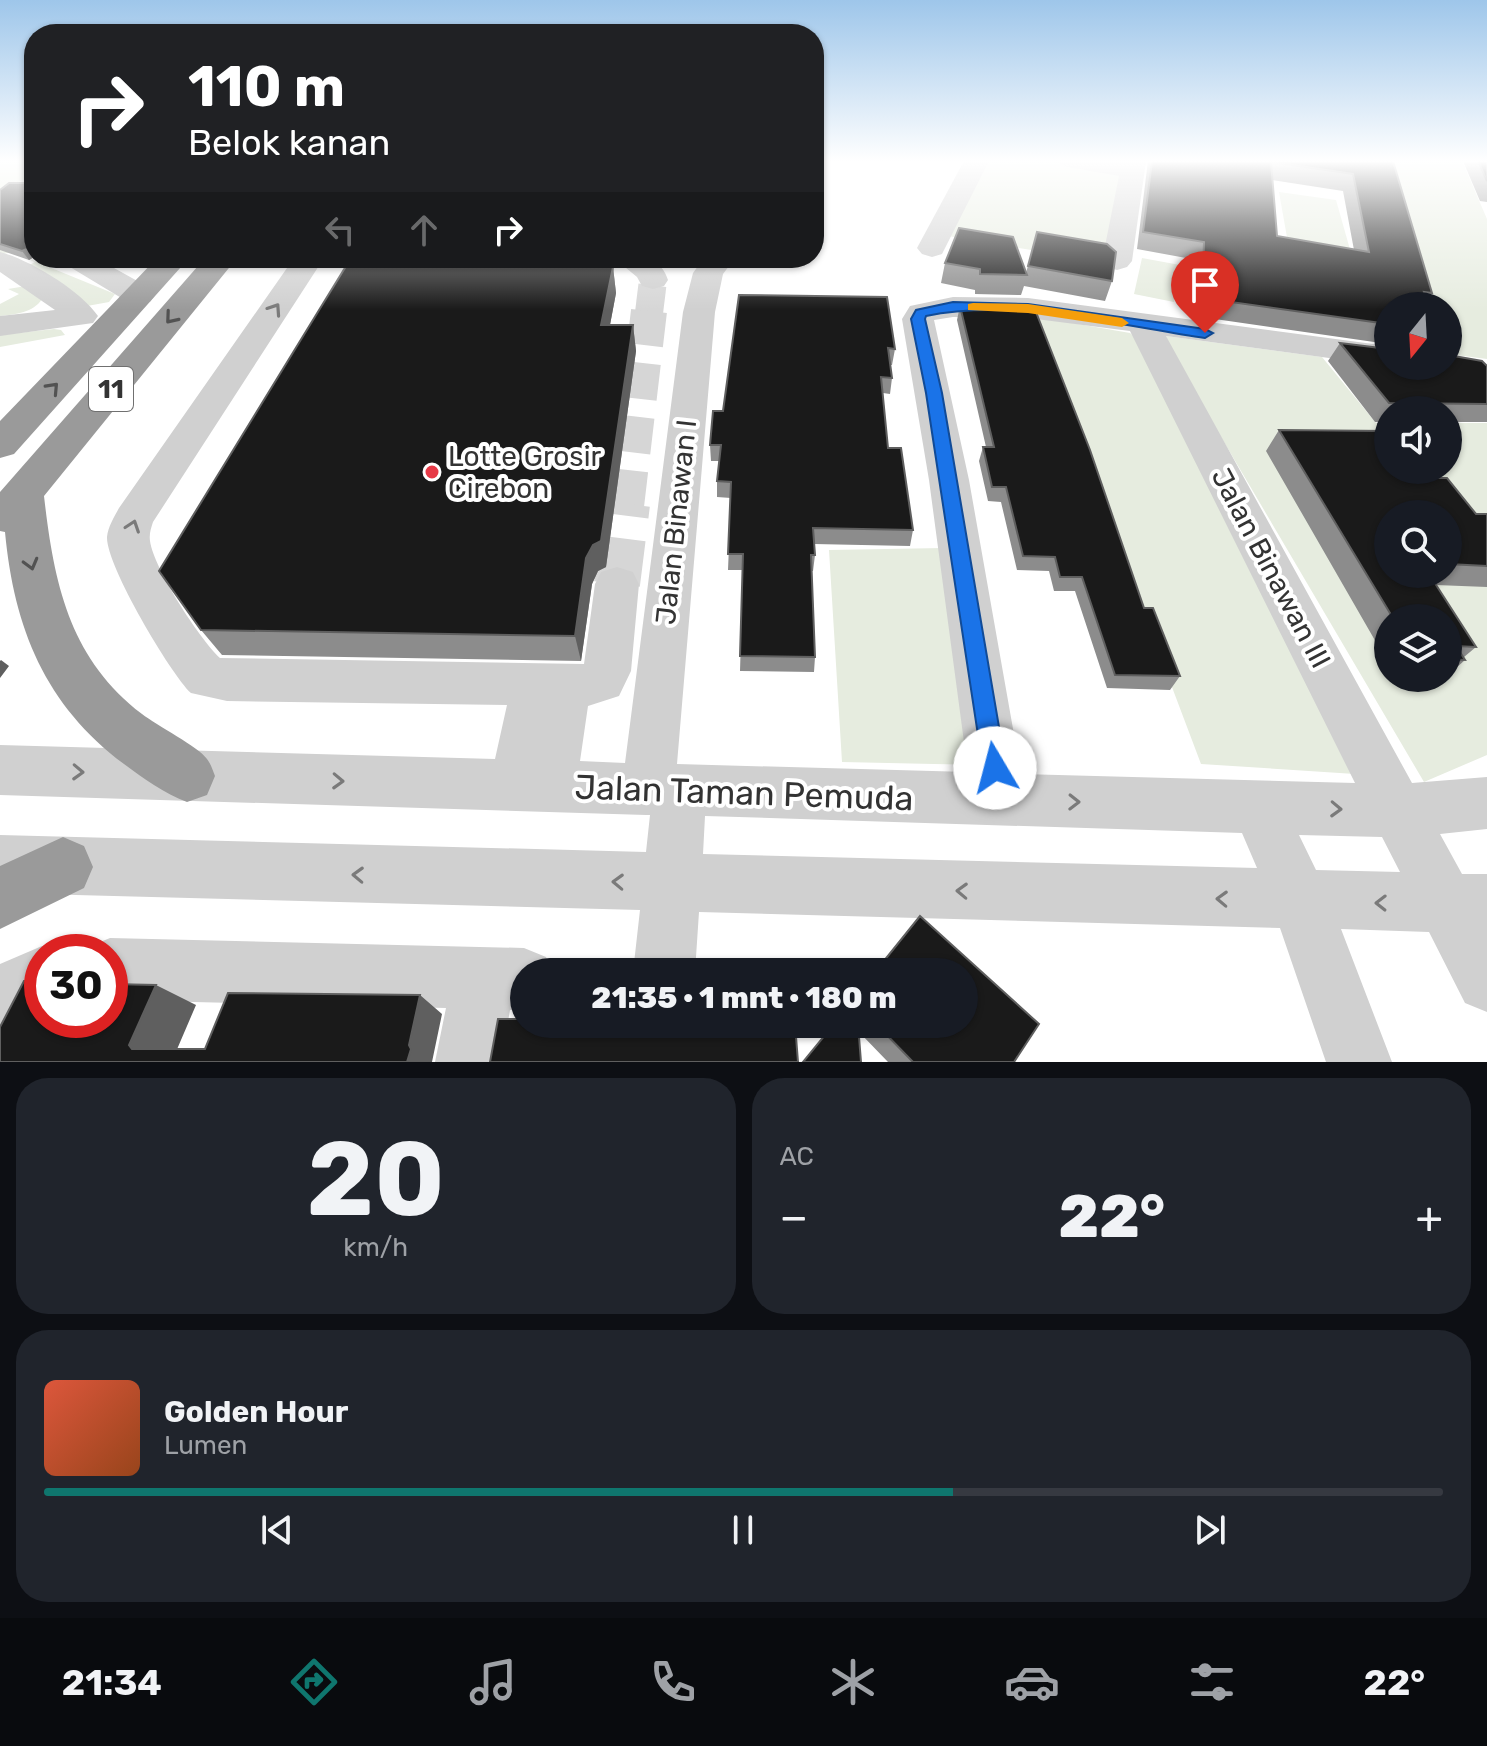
<!DOCTYPE html>
<html lang="id">
<head>
<meta charset="utf-8">
<style>
	:root { --surface:#171b24; --page:#20242c; --text:#f1f3f6; --muted:#9ea1a6; --line:#363941; --accent:#0f766e }
	body { margin:0; font-family:Rubik,sans-serif; background:var(--page); color:var(--text); height:100vh; display:flex; flex-direction:column; font-size:30px; white-space:nowrap }
	* { box-sizing:border-box; margin:0 }
	p { font-size:26px; color:var(--muted) }
	.icon { flex:none; width:44px; height:44px; fill:none; stroke:currentColor; stroke-width:2; stroke-linecap:round; stroke-linejoin:round }
	.map { position:relative; height:1062px; overflow:hidden }
	.drawer { display:flex; flex-direction:column; gap:16px; padding:16px; background:#0d0f14; flex:1 }
	.drawer>* { flex:none }
	.top-card { position:absolute; left:24px; top:24px; width:800px; height:244px; border-radius:32px; box-shadow:0 2px 6px #0004; background:#202124; color:#fff; overflow:hidden }
	.needle { width:52px; rotate:198deg }
	.tools { position:absolute; left:1374px; top:292px; display:grid; gap:16px }
	.tools a { display:grid; place-items:center; width:88px; height:88px; border-radius:50%; background:var(--surface); box-shadow:0 2px 6px #0004; font-size:40px }
	.speed { position:absolute; left:24px; top:934px; display:flex; gap:16px; font-size:40px; font-weight:700; text-align:center }
	.speed>* { display:grid; place-content:center; width:104px; height:104px; border-radius:50%; background:var(--surface); box-shadow:0 2px 6px #0004; line-height:1 }
	.speed .limit { border:12px solid #d22; background:#fff; color:#111 }
	.pin { position:absolute; display:grid; place-items:center; width:68px; height:68px; color:#fff; margin:-82px -34px; border-radius:50% 50% 50% 0; rotate:-45deg; box-shadow:0 0 8px #0007 }
	.pin .icon { rotate:45deg }
	.me { position:absolute; width:88px; margin:-44px; rotate:352deg; stroke-linejoin:round; filter:drop-shadow(0 0 6px #0008) }
	.turn { display:flex; align-items:center; gap:28px; height:168px; padding:0 32px; font-size:36px }
	.turn .icon { width:104px; height:104px; stroke-width:2.5 }
	.turn b { display:block; font-size:56px; line-height:68px }
	.lanes { display:flex; align-items:center; height:76px; padding:0 32px; background:#0003; justify-content:center; gap:40px; direction:ltr }
	.lanes .off { opacity:.35 }
	.big { font-size:60px; font-weight:800; line-height:1.1 }
	.drawer .card { flex:1; display:flex; flex-direction:column; justify-content:center; gap:12px; min-width:0; padding:0 28px; border-radius:32px; background:var(--page) }
	.drawer .dial { align-items:center; gap:0 }
	.dial b { font-size:104px; line-height:1 }
	.song { display:flex; align-items:center; gap:24px }
	.cover { width:96px; height:96px; border-radius:12px; background:linear-gradient(135deg,hsl(10 70% 55%),hsl(20 70% 35%)) }
	.played { height:8px; border-radius:4px; background:linear-gradient(90deg,var(--accent) 65%,var(--line) 65%) }
	.keys { display:flex; justify-content:space-around; direction:ltr }
	.heat { display:flex; justify-content:space-between; align-items:center; font-size:44px; direction:ltr }
	.drawer .tiles { flex:1; display:grid; gap:16px; grid-template-columns:1fr 1fr }
	.card:last-child { grid-column:span 2 }
	.trip { position:absolute; left:510px; top:958px; width:468px; height:80px; border-radius:40px; background:var(--surface); box-shadow:0 2px 6px #0004; font-weight:800; line-height:80px; text-align:center }
	.dock { display:flex; height:128px; justify-content:space-around; align-items:center; background:#090b0e; color:var(--muted) }
	.dock .icon { width:56px; height:56px }
	.dock .current { color:var(--accent) }
	.dock b { font-size:36px; color:var(--text) }
	.map>svg:first-child { display:block }
	.green { fill:#e6ecdf; fill-rule:evenodd }
	.lines { fill:none; stroke-linecap:round; stroke-linejoin:round }
	.minor-tunnel-far2 { stroke:#d6d6d6; stroke-width:28; stroke-dasharray:28 14; stroke-linecap:butt }
	.minor-tunnel-far1 { stroke:#d6d6d6; stroke-width:36; stroke-dasharray:36 18; stroke-linecap:butt }
	.minor-tunnel { stroke:#d6d6d6; stroke-width:46; stroke-dasharray:46 23; stroke-linecap:butt }
	.minor { fill:#d0d0d0; fill-rule:evenodd }
	.highway { fill:#9a9a9a; fill-rule:evenodd }
	.wall { fill:#8c8c8c; fill-rule:evenodd }
	.shaded-wall { fill:#5f5f5f }
	.building { fill:#1a1a1a; stroke:#5f5f5f; stroke-width:2; fill-rule:evenodd }
	.oneway { stroke:#7a7a7a }
	.oneway2 { stroke:#525252 }
	.route { fill:#1a73e8; stroke:#114b97; stroke-width:2 }
	.slow { fill:#f59e0b }
	.poi-dot { fill:#e63946; stroke:#fff; stroke-width:3 }
	.labels { text-anchor:middle; dominant-baseline:central; stroke-width:8; stroke-linejoin:round; paint-order:stroke }
	.shield { fill:#fff; stroke:#707070; stroke-width:2 }
	.shield-label { font-size:26px; font-weight:bold; fill:#333 }
	.poi-label { font-size:28px; fill:#333; stroke:#fff; text-anchor:start }
	.street-label { font-size:28px; fill:#333; stroke:#fff }
	.near-street-label { font-size:34px; fill:#333; stroke:#fff }
</style>
</head>
<body>
<div class="map">
<svg width="1487" height="1062" viewBox="0 0 1487 1062">
	<rect width="100%" height="100%" fill="#fff"/>
	<path class="green" d="M0,161H34V175L0,190Z
		M984,161H1060L1129,173L1109,263L948,236Z
		M1387,161H1462L1487,219V359L1448,354V306H1424Z
		M1279,192L1336,200L1351,253L1288,243Z
		M0,247L115,294L109,302L87,306L28,266L35,262L11,252L0,255Z
		M1142,258L1180,265L1174,302L1134,294Z
		M26,286L42,299C33,313 16,314 0,316V304L19,294L8,289Z
		M1032,316L1130,333L1139,341L1355,774L1201,764Z
		M54,329L61,330L65,335L0,347V335Z
		M1166,336L1322,357L1376,423H1388V470H1448V423H1487V755L1424,782L1174,357ZM1388,514H1448V574H1388ZM1388,618H1448V678H1388Z
		M943,548L980,765L842,762L829,550Z"/>
	<g class="lines">
		<path class="minor-tunnel-far2" d="M649,313L653,280"/>
		<path class="minor-tunnel-far1" d="M626,506L649,311"/>
		<path class="minor-tunnel" d="M617,584L627,504"/>
		<path class="minor" d="M964,161H989L942,254L932,257L922,254L917,248Z
			M1059,161H1146L1132,261L1127,267L1117,270L1107,267L1102,261L1119,176L1062,166Z
			M0,252C30,260 80,290 98,316L93,323L0,336V316L55,310L0,272Z
			M60,258H96L150,288L155,295L150,302L139,304L128,302L65,264Z
			M294,258H324L153,522C151,528 149,534 150,541C154,569 199,638 220,658L584,664L595,584L601,572L617,567L633,572L639,584L631,671L619,696L588,706L580,761L625,763L683,312L693,273L704,258H735L723,274L715,312L677,764L968,772L929,480L902,319L910,306L953,297L1028,298L1388,346V366L1166,336L1412,783L1487,777V829L1440,834L1462,874H1487V1012L1465,1003L1429,932L1341,929L1392,1062H1326L1280,928L699,912L695,972H633L640,910L0,893V835L646,852L650,815H646L0,795V745L495,759L507,705L227,701L191,693C170,673 106,565 107,537C108,527 114,517 119,508ZM953,317L1028,318L1130,331L1355,783L1021,774L969,480L934,320ZM705,816L1242,833L1257,868L703,854ZM1299,835L1382,837L1400,872L1316,870Z
			M614,258C636,258 660,254 668,280L664,286L653,289L642,286L637,277Z
			M110,938L524,948L546,957L552,972H524V1010H510L501,1062H435L446,1008L110,1000V952H86L88,947Z
			M42,946L57,952H42V1009L0,1028V964Z"/>
		<path class="highway" d="M157,258H189L14,454L0,458V421Z
			M205,258H237L44,496C54,583 69,658 142,714C156,725 199,747 207,759C211,764 213,771 215,776L207,795L187,802C164,793 144,779 124,764C45,705 14,628 5,532L0,531V492Z
			M63,837L84,846L93,867L84,888L0,929V866Z"/>
	</g>
	<path class="wall" d="M1148,161H1393L1432,293L1427,300L1388,306V344L1194,316L1197,260L1137,249ZM1272,180L1343,191L1354,250L1277,236Z
		M1463,161H1487V202L1480,201Z
		M34,178V257L29,260L0,250V190L28,183Z
		M1037,232L1112,281L1105,301L1024,286L1021,295L975,294V290L941,283L945,263L1026,273Z
		M489,261L487,267H613L616,293L610,325H633L636,351L606,567L598,571L592,584L581,661L222,655L201,630Z
		M739,295L895,349L892,365H890L892,378L890,394L883,393L888,448L913,530L910,546L814,544L815,555L813,571H812L815,657L814,672L740,671L743,570H728L731,498L717,497V481L719,461H711L710,445L723,411Z
		M960,306L1144,608L1180,676L1170,690L1107,688L1075,591H1054L1049,571L1017,570L1001,502L988,501L979,461L983,447H986L957,320Z
		M1340,343L1487,366V422H1448V410H1388V422H1375L1328,361Z
		M1279,430L1423,478L1476,514H1487V587L1436,585L1476,647L1464,657L1465,660L1448,675V618H1388V663L1266,451ZM1448,514V574H1388Z
		M834,1024H964L1014,1062H888L859,1032Z"/>
	<path class="shaded-wall" d="M34,246V257L29,260L22,251Z
		M473,258H488L489,261L477,292L470,267Z
		M613,267L616,293L605,351L601,325Z
		M633,325L636,351L606,567L598,571L592,584L581,661L575,636L586,558Z
		M1,660L9,666L0,678V661Z
		M156,985L196,1005L172,1061L132,1049L129,1045Z
		M420,995L442,1014L432,1062H407L409,1045Z"/>
	<path class="building" d="M1152,161H1393L1432,293L1424,292L1429,306H1388V324L1202,298L1204,242L1143,232ZM1271,162L1353,174L1369,252L1277,236Z
		M1478,161H1487V181Z
		M34,178V246L22,251L0,244V190L9,183H28Z
		M959,228L1013,237L1027,275L980,274V269L945,263Z
		M1037,232L1107,244L1116,252L1112,281L1028,266Z
		M351,258H473L470,267H613L601,325H633L601,541L593,545L586,558L575,636L201,630L159,571Z
		M739,295L887,297L895,349L888,348L892,378L881,377L888,448H901L913,530L813,528L815,555H811L815,657L740,656L743,554H728L731,482L717,481L721,445H710L713,411H723Z
		M960,306L1034,307L1090,450L1144,608H1153L1180,676L1115,675L1082,577H1060L1055,557L1023,556L1006,487H992L983,447H994Z
		M1340,343L1388,349V366H1448V355L1482,361L1487,366V404L1389,403Z
		M1279,430L1387,431L1388,432V470H1417L1423,478H1447L1476,514H1487V566L1448,564V514H1388V574H1429L1476,647L1456,646L1465,660L1448,659V618H1393Z
		M920,916L1039,1024L1014,1062H913L876,1024H964V972H875Z
		M24,981H42V1020H110V984L156,985L129,1045L132,1049H205L228,993L420,995L409,1045L411,1049L407,1062H0V1027Z
		M498,1019H524V1024H795L798,1062H490Z
		M834,1024H858L861,1062H803Z"/>
	<defs><path id="oneway-chevron" d="M-2-3.5L2.5 0L-2 3.5" fill="none" stroke-width="1.6" stroke-linecap="round" stroke-linejoin="round" transform="scale(2)"/></defs>
	<g class="oneway">
		<use href="#oneway-chevron" transform="translate(275 309) rotate(-56)"/>
		<use href="#oneway-chevron" transform="translate(133 526) rotate(-71)"/>
		<use href="#oneway-chevron" transform="translate(78 772) rotate(2)"/>
		<use href="#oneway-chevron" transform="translate(338 781) rotate(2)"/>
		<use href="#oneway-chevron" transform="translate(1074 802) rotate(1)"/>
		<use href="#oneway-chevron" transform="translate(1336 809) rotate(2)"/>
		<use href="#oneway-chevron" transform="translate(358 875) rotate(-178)"/>
		<use href="#oneway-chevron" transform="translate(618 882) rotate(-178)"/>
		<use href="#oneway-chevron" transform="translate(962 891) rotate(-178)"/>
		<use href="#oneway-chevron" transform="translate(1222 899) rotate(-178)"/>
		<use href="#oneway-chevron" transform="translate(1381 903) rotate(-179)"/>
	</g>
	<g class="oneway2">
		<use href="#oneway-chevron" transform="translate(171 318) rotate(130)"/>
		<use href="#oneway-chevron" transform="translate(53 388) rotate(-47)"/>
		<use href="#oneway-chevron" transform="translate(31 564) rotate(75)"/>
	</g>
	<linearGradient id="sky" x2="0" y2="1"><stop stop-color="#9ec6ea"/><stop offset="0.52" stop-color="#fff"/><stop offset="1" stop-color="#fff" stop-opacity="0"/></linearGradient>
	<rect width="1487" height="310" fill="url(#sky)"/>
	<path class="route" d="M953,302L1028,304L1205,329L1213,333L1205,338C1118,325 1013,298 926,316L925,319L942,393L1006,768L1003,776L995,779L987,776L983,768L926,393L911,319L916,310Z"/>
	<path class="slow" d="M973,303L1028,304L1122,318L1129,323L1122,327L1028,313L968,310V304Z"/>
	<circle class="poi-dot" cx="432" cy="472" r="8"/>
	<g class="labels">
		<rect class="shield" x="89" y="367" width="44" height="44" rx="6"/>
		<g class="shield-label">
			<text x="111" y="389">11</text>
		</g>
		<g class="poi-label">
			<text x="448" y="456">Lotte Grosir<tspan x="448" dy="32">Cirebon</tspan></text>
		</g>
		<g class="street-label">
			<text transform="translate(676 522) rotate(-84)">Jalan Binawan I</text>
			<text transform="translate(1271 568) rotate(62)">Jalan Binawan III</text>
		</g>
		<g class="near-street-label">
			<text transform="translate(744 793) rotate(2)">Jalan Taman Pemuda</text>
		</g>
	</g>
</svg>
<div class="tools">
<a><svg class="needle" viewBox="-14 -14 28 28"><path d="M0-13l5 13h-10z" fill="#e53935"/><path d="M0 13l5-13h-10z" fill="#9ea1a6"/></svg></a>
<a><svg class="icon" aria-label="sound" viewBox="0 0 24 24"><path d="M4 9h4l5-4v14l-5-4H4zM17 9q2 3 0 6"/></svg></a>
<a><svg class="icon" aria-label="search" viewBox="0 0 24 24"><circle cx="10" cy="10" r="6"/><path d="M15 15l6 6"/></svg></a>
<a><svg class="icon" aria-label="layers" viewBox="0 0 24 24"><path d="M12 4l9 5-9 5-9-5zM3 14l9 5 9-5"/></svg></a>
</div>
<div class="speed"><div class="limit">30</div></div>
<div class="pin" style="left:1205px;top:333px;background:#d93025"><svg class="icon" aria-label="arrive" viewBox="0 0 24 24"><path d="M6 21V4h12l-3 4 3 4H6"/></svg></div>
<svg class="me" style="left:995px;top:768px" viewBox="-20 -20 40 40"><circle r="19" fill="#fff"/><path d="M0-13L10 11 0 6-10 11z" fill="#1a73e8"/></svg>
<div class="trip">21:35 · 1 mnt · 180 m</div>
<div class="top-card">
<div class="turn"><svg class="icon" aria-label="right" viewBox="0 0 24 24"><path d="M7 20v-9h11M14 6l5 5-5 5"/></svg><div><b>110 m</b>Belok kanan</div></div>
<div class="lanes"><svg class="icon off" aria-label="left" viewBox="0 0 24 24"><path d="M17 20v-9H6M10 6l-5 5 5 5"/></svg><svg class="icon off" aria-label="ahead" viewBox="0 0 24 24"><path d="M12 20V5M6 11l6-6 6 6"/></svg><svg class="icon" aria-label="right" viewBox="0 0 24 24"><path d="M7 20v-9h11M14 6l5 5-5 5"/></svg></div>
</div>
</div>
<section class="drawer">
<div class="tiles">
<div class="card dial"><b>20</b><p>km/h</p></div>
<div class="card"><p>AC</p>
<div class="heat"><a>−</a><b class="big">22°</b><a>+</a></div>
</div>
<div class="card">
<div class="song"><i class="cover"></i><div><b>Golden Hour</b><p>Lumen</p></div></div>
<div class="played"></div>
<div class="keys"><svg class="icon" aria-label="previous" viewBox="0 0 24 24"><path d="M18 5L8 12l10 7zM5 5v14"/></svg><svg class="icon" aria-label="pause" viewBox="0 0 24 24"><path d="M8 5v14M16 5v14"/></svg><svg class="icon" aria-label="next" viewBox="0 0 24 24"><path d="M6 5l10 7-10 7zM19 5v14"/></svg></div>
</div>
</div>
</section>
<nav class="dock">
<b>21:34</b>
<svg class="icon current" aria-label="directions" viewBox="0 0 24 24"><path d="M12 3l9 9-9 9-9-9zM9 14v-3h6M13 9l2 2-2 2"/></svg>
<svg class="icon" aria-label="music" viewBox="0 0 24 24"><path d="M9 18V5l10-2v13"/><circle cx="6" cy="18" r="3"/><circle cx="16" cy="16" r="3"/></svg>
<svg class="icon" aria-label="phone" viewBox="0 0 24 24"><path d="M5 4h4l2 5-3 2q2 4 5 5l2-3 5 2v4C11 20 4 13 5 4z"/></svg>
<svg class="icon" aria-label="climate" viewBox="0 0 24 24"><path d="M12 3v18M4 7l16 10M4 17L20 7"/></svg>
<svg class="icon" aria-label="car" viewBox="0 0 24 24"><path d="M5 17H2v-5l4-1 3-4h7l3 4 3 1v5h-3M9 17h6M6 11h13"/><circle cx="7" cy="17" r="2"/><circle cx="17" cy="17" r="2"/></svg>
<svg class="icon" aria-label="filters" viewBox="0 0 24 24"><path d="M4 7h16M4 17h16"/><circle cx="9" cy="7" r="2"/><circle cx="15" cy="17" r="2"/></svg>
<b>22°</b>
</nav>
</body>
</html>
